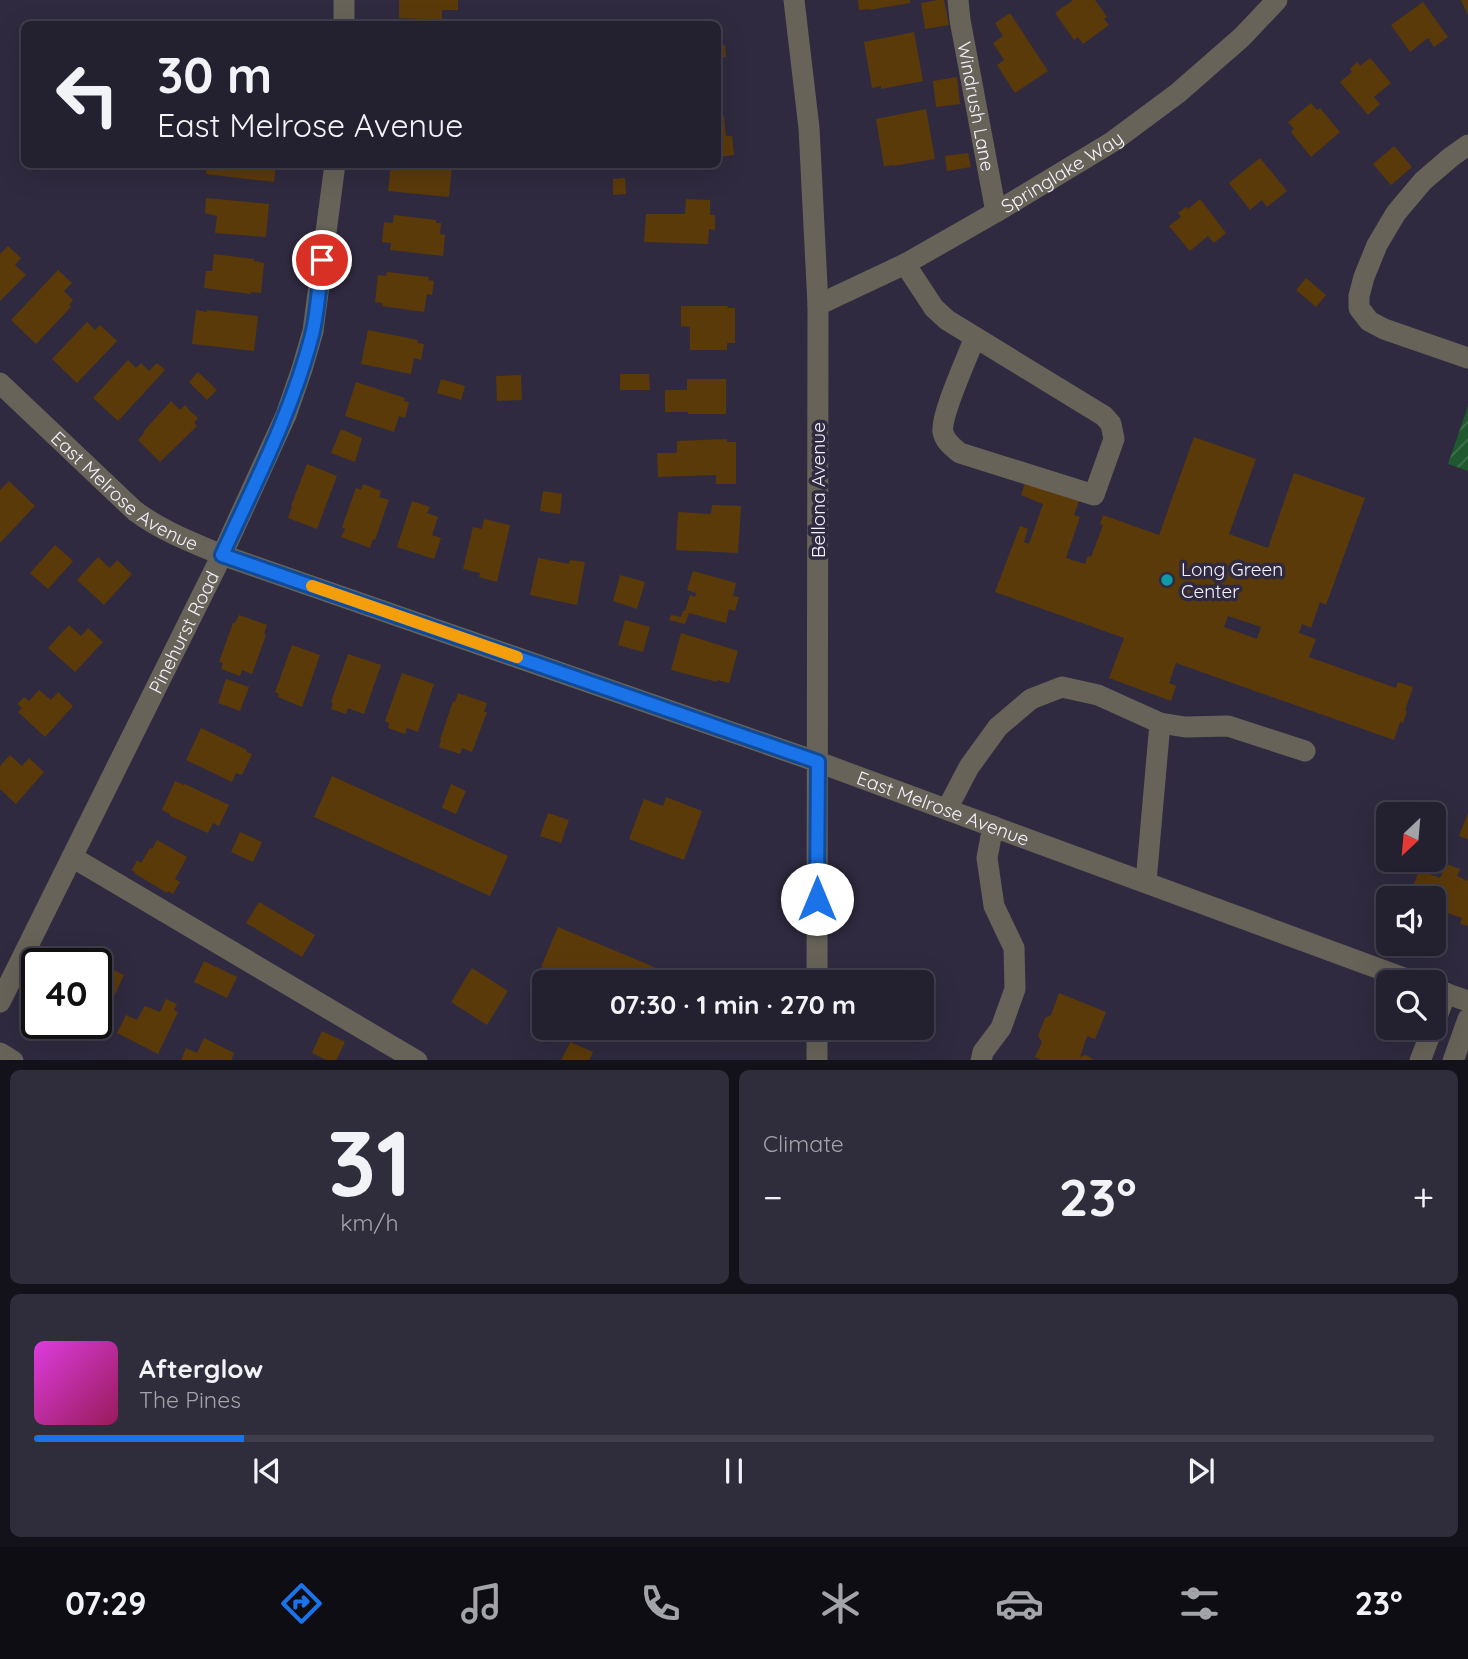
<!DOCTYPE html>
<html lang="en">
<head>
<meta charset="utf-8">
<style>
	:root { --surface:#23202f; --page:#2f2d3b; --text:#f1f3f6; --muted:#a3a3aa; --line:#403e4b; --accent:#1a73e8 }
	body { margin:0; font-family:Quicksand,sans-serif; background:var(--page); color:var(--text); height:100vh; display:flex; flex-direction:column; font-size:26px; white-space:nowrap }
	* { box-sizing:border-box; margin:0 }
	p { font-size:23px; color:var(--muted) }
	.icon { flex:none; width:38px; height:38px; fill:none; stroke:currentColor; stroke-width:2; stroke-linecap:round; stroke-linejoin:round }
	.map { position:relative; height:1060px; overflow:hidden }
	.sheet { display:flex; flex-direction:column; gap:10px; padding:10px; background:#13121a; flex:1 }
	.sheet>* { flex:none }
	.banner { position:absolute; left:21px; top:21px; width:700px; height:147px; border-radius:10px; box-shadow:0 7px 28px #0002,0 0 0 2px var(--line); background:#23202f; color:var(--text); overflow:hidden }
	.needle { width:46px; rotate:206deg }
	.fabs { position:absolute; left:1376px; top:802px; display:grid; gap:14px }
	.fabs a { display:grid; place-items:center; width:70px; height:70px; border-radius:10px; background:var(--surface); box-shadow:0 7px 28px #0002,0 0 0 2px var(--line); font-size:35px }
	.speed { position:absolute; left:21px; top:948px; display:flex; gap:14px; font-size:35px; font-weight:700; text-align:center }
	.speed>* { display:grid; place-content:center; width:91px; height:91px; border-radius:50%; background:var(--surface); box-shadow:0 7px 28px #0002,0 0 0 2px var(--line); line-height:1 }
	.speed .limit { border:4px solid #111; border-radius:10px; background:#fff; color:#111 }
	.pin { position:absolute; display:grid; place-items:center; width:60px; height:60px; color:#fff; margin:-30px; border:4px solid #fff; border-radius:50%; box-shadow:0 2px 7px #0007 }
	.me { position:absolute; width:77px; margin:-38px; rotate:0deg; stroke-linejoin:round; filter:drop-shadow(0 0 5px #0008) }
	.turn { display:flex; align-items:center; gap:24px; height:147px; padding:0 21px; font-size:32px }
	.turn .icon { width:91px; height:91px; stroke-width:2.5 }
	.turn b { display:block; font-size:49px; line-height:60px }
	.big { font-size:52px; font-weight:700; line-height:1.1 }
	.sheet .card { flex:1; display:flex; flex-direction:column; justify-content:center; gap:10px; min-width:0; padding:0 24px; border-radius:10px; background:var(--page) }
	.sheet .dial { align-items:center; gap:0 }
	.dial b { font-size:91px; line-height:1 }
	.song { display:flex; align-items:center; gap:21px }
	.cover { width:84px; height:84px; border-radius:10px; background:linear-gradient(135deg,hsl(300 70% 55%),hsl(330 70% 35%)) }
	.played { height:7px; border-radius:4px; background:linear-gradient(90deg,var(--accent) 15%,var(--line) 15%) }
	.keys { display:flex; justify-content:space-around; direction:ltr }
	.heat { display:flex; justify-content:space-between; align-items:center; font-size:38px; direction:ltr }
	.sheet .tiles { flex:1; display:grid; gap:10px; grid-template-columns:1fr 1fr }
	.card:last-child { grid-column:span 2 }
	.trip { position:absolute; left:532px; top:970px; width:402px; height:70px; border-radius:10px; background:var(--surface); box-shadow:0 7px 28px #0002,0 0 0 2px var(--line); font-weight:700; line-height:70px; text-align:center }
	.dock { display:flex; height:112px; justify-content:space-around; align-items:center; background:#0e0d13; color:var(--muted) }
	.dock .icon { width:49px; height:49px }
	.dock .current { color:var(--accent) }
	.dock b { font-size:32px; color:var(--text) }
	.map>svg:first-child { display:block }
	.garden { fill:url(#garden-furrows) }
	.building { fill:#5b3a0a; fill-rule:evenodd }
	.lines { fill:none; stroke-linecap:round; stroke-linejoin:round }
	.minor { stroke:#676359; stroke-width:21 }
	.route-casing { stroke:#114b97; stroke-width:18 }
	.route { stroke:#1a73e8; stroke-width:12 }
	.slow { stroke:#f59e0b; stroke-width:12 }
	.culture-dot { fill:#0f9aa8; stroke:#2f2a3f; stroke-width:2.5 }
	.labels { text-anchor:middle; dominant-baseline:central; stroke-width:7; stroke-linejoin:round; paint-order:stroke }
	.street-label { font-size:19px; fill:#f4f2fd; stroke:#2f2a3f }
	.poi-label { font-size:19px; fill:#f4f2fd; stroke:#2f2a3f; text-anchor:start }
</style>
</head>
<body>
<div class="map">
<svg width="1468" height="1061" viewBox="0 0 1468 1061">
	<defs>
		<pattern id="garden-furrows" width="10" height="10" patternUnits="userSpaceOnUse" patternTransform="scale(1.75)"><rect width="10" height="10" fill="#20592f"/><path d="M-1 1l2-2M0 10L10 0M9 11l2-2" fill="none" stroke="#41714e"/></pattern>
	</defs>
	<rect width="100%" height="100%" fill="#2f2a3f"/>
	<path class="garden" d="M1468,406V471L1448,464Z"/>
	<path class="building" d="M399,0H458V10H442V20L399,18Z
		M858,0H910V3L869,10V9L859,10Z
		M938,0H944L949,25L925,29L921,3Z
		M1073,0H1095L1107,17L1104,19L1109,25L1083,44L1078,37L1074,40L1055,13Z
		M1461,0H1468V15Z
		M1423,2L1448,37L1434,47L1428,38L1410,52L1391,25Z
		M1010,13L1048,71L1015,93L997,65L1004,60L993,43L1003,36L995,23Z
		M914,32L923,81L881,89V86L872,88L864,42Z
		M725,45L726,57L719,58L722,62L723,71L718,75V46Z
		M1370,58L1391,83L1374,97L1380,104L1368,115L1340,82L1352,72L1350,69L1357,62L1360,66Z
		M957,77L960,104L936,107L933,81Z
		M1311,103L1317,110L1320,108L1340,132L1311,157L1291,132L1294,129L1288,122Z
		M926,109L935,159L893,166V165L884,166L876,119Z
		M724,116L726,136H732L734,155L718,157V117Z
		M1394,146L1412,167L1391,185L1373,164Z
		M968,153L971,167L947,171L945,156Z
		M1260,158L1287,191L1267,207L1262,200L1250,210L1229,183Z
		M207,164H276L274,182L206,174Z
		M391,164H452L449,197L388,191Z
		M625,178L626,194L613,195V179Z
		M206,198L269,204L266,237L215,233L217,216L205,213Z
		M686,199L710,200V215H715V230L709,229L708,244L644,242L646,214H685Z
		M1200,199L1226,233L1214,243L1208,236L1190,251L1169,226L1181,217L1178,213L1186,207L1188,209Z
		M394,215L436,220V223H441L440,234L445,235L443,256L390,250L391,243L382,242L384,222L393,223Z
		M8,246L21,258L15,265L26,275L0,301V254Z
		M214,254L254,259V261L264,263L261,293L251,292V294L204,288L206,271H212Z
		M58,270L72,283L64,291L73,300L69,305L71,307L36,344L11,320Z
		M387,272L429,277L428,280L434,281L432,295L427,294L424,312L382,306L383,303L375,302L378,275L386,276Z
		M1306,278L1326,295L1316,307L1296,290Z
		M681,306H728L727,308H735V343H727V350H690V327L681,326Z
		M196,310L207,312V310L258,316L254,351L192,344Z
		M87,322L95,330L100,325L117,341L77,383L52,359Z
		M368,330L418,340L417,343L424,344L421,360L414,358L411,374L361,364Z
		M128,360L136,368L141,363L149,371L157,363L165,370L118,421L93,398Z
		M198,372L217,390L207,400L189,382Z
		M620,374H649L650,390H620Z
		M521,375L522,400L497,401L496,376Z
		M441,379L465,386L461,400L437,393Z
		M687,379H726V414H688V412H665V390H687Z
		M356,382L405,398L404,401L409,402L405,418L399,416L394,432L345,416Z
		M171,401L180,410L185,405L190,411L198,418L194,423L197,426L160,462L138,440L144,433L143,432Z
		M341,429L362,438L355,462L331,453Z
		M1194,437L1256,459L1229,534L1268,548L1294,473L1365,498L1326,605L1320,602L1311,628L1302,624L1299,633L1316,639L1309,657L1396,688L1398,682L1413,687L1405,710L1407,711L1403,723L1400,722L1394,740L1176,663L1169,683L1176,686L1171,701L1109,678L1124,638L995,592L1020,526L1028,529L1024,542L1029,544L1043,504L1021,495L1025,483L1079,501L1074,515L1080,517L1066,558L1085,564L1088,556L1091,557L1103,525L1100,524L1103,515L1159,535ZM1228,616L1261,627L1257,639L1224,627Z
		M727,439V442H736V484H716V475L658,477L657,453H677V441Z
		M307,464L337,476L317,529L288,518L292,507L291,506Z
		M9,481L35,506L0,543V490Z
		M363,484L381,491L379,497L389,500L375,540L373,539L370,548L341,537L345,529L342,527L356,488L361,490Z
		M543,491L562,494L560,514L540,511Z
		M412,501L430,507L427,513L438,517L432,535L441,538L434,559L397,547Z
		M712,505L741,506L738,553L676,550L678,512L711,514Z
		M484,519L510,525L497,582L479,577L480,573L463,569L473,527L482,529Z
		M55,545L73,561L48,589L30,573Z
		M98,557L110,568L117,560L132,574L104,605L77,580Z
		M538,558L569,564L570,560L585,562L577,605L530,595Z
		M693,571L736,583L733,596L739,597L735,611L729,609L726,623L689,613L685,624L669,620L671,615L681,617L683,611H685L690,595L695,597L696,593L687,590Z
		M620,575L645,582L637,609L613,601Z
		M239,615L267,625L264,634L266,635L252,674L242,670L240,676L221,669L223,663L219,662L233,623H235Z
		M625,620L650,627L643,652L618,645Z
		M69,625L81,636L88,628L103,642L75,672L48,648Z
		M681,633L738,651L729,683L717,680V682L671,670Z
		M292,645L320,655L302,707L278,697L279,694L275,692Z
		M348,654L381,665L364,714L348,708L346,714L331,709L333,703L331,702Z
		M402,673L434,684L418,732L407,728L405,734L388,728L389,723L385,721Z
		M226,679L249,687L240,711L218,703Z
		M39,690L51,700L58,692L73,706L45,737L18,712L22,708L17,704L24,697L29,701Z
		M458,693L487,703L484,712H487L472,752L462,748L460,754L439,747L441,741L440,740L453,701L455,702Z
		M201,728L247,750L246,752L252,754L242,775L236,773L232,782L186,760Z
		M10,755L22,766L29,758L44,772L16,804L0,789V766Z
		M332,776L508,856L490,896L314,817Z
		M175,781L184,785L185,784L229,805L219,826L213,823L208,833L170,816V814L162,810Z
		M451,784L466,791L456,814L442,808Z
		M666,797L702,811L684,860L629,839L644,799L663,806Z
		M548,813L569,820L561,843L540,836Z
		M1468,813V839L1459,836Z
		M240,832L262,842L253,862L231,852Z
		M157,840L187,857L175,879L180,882L173,894L168,891L167,893L134,873L135,872L132,870L137,860L141,863L150,848L152,849Z
		M1446,864L1460,869L1457,876L1468,881V926L1460,924L1462,918L1433,908V898H1409L1419,870L1440,878Z
		M259,902L315,935L302,957L246,923Z
		M558,927L647,964L687,982H575L541,967Z
		M204,961L237,977L227,998L194,982Z
		M97,962L124,975L103,1020L101,1019L100,1022L96,1020Z
		M472,968L508,991L487,1025L451,1002Z
		M1059,993L1106,1012L1095,1039L1087,1036L1080,1057L1085,1055L1092,1058L1093,1061H1044L1035,1057L1042,1042L1038,1036L1045,1018L1051,1015Z
		M166,999L177,1004L174,1010L178,1012L158,1054L117,1033L126,1015L137,1020L145,1006L160,1012Z
		M682,1027H725L718,1043Z
		M322,1031L345,1042L336,1061H328L312,1053Z
		M204,1038L234,1053L231,1061H181L186,1048L197,1053Z
		M570,1042L593,1052L589,1061H561Z"/>
	<g class="lines">
		<g class="minor">
			<path d="M794,0L809,128L818,305L817,982"/>
			<path id="s1" d="M958,0L960,20L996,212"/>
			<path d="M344,24V0"/>
			<path d="M1468,145L1451,157L1423,181L1396,213L1377,245L1364,277L1359,296V308L1369,321L1384,329L1468,358"/>
			<path d="M905,264L934,308L947,320L1104,416L1111,424L1114,439L1094,495L960,453C953,447 945,442 943,432C940,416 968,356 975,337"/>
			<path id="s2" d="M818,305L905,264L996,212L1112,142L1178,93L1242,37L1277,0"/>
			<path id="s3" d="M0,383L135,511C162,531 191,542 222,555L818,762L1415,982"/>
			<path d="M1160,723L1185,727L1228,726L1305,751"/>
			<path d="M947,809L969,767L998,727L1031,699L1062,687L1098,695L1160,723L1146,882"/>
			<path d="M72,857L417,1061"/>
			<path d="M1433,989L1468,1001"/>
			<path id="s4" d="M0,1002L222,555L286,415L302,369L313,331L335,164"/>
			<path d="M1433,1027L1446,993"/>
			<path d="M0,1053L13,1061"/>
			<path d="M817,1061V1027"/>
			<path d="M981,1061L983,1052L1001,1028L1015,989L1014,948L994,906L987,858L993,826"/>
			<path d="M1420,1061L1433,1027"/>
			<path d="M1453,1061L1468,1019"/>
		</g>
	</g>
	<g class="lines">
		<g class="route-casing">
			<path id="route" d="M322,260C319,284 318,311 312,335C292,412 255,483 222,555L818,762L817,899"/>
		</g>
		<use href="#route" class="route"/>
		<path class="slow" d="M312,586L517,657"/>
	</g>
	<circle class="culture-dot" cx="1167" cy="580" r="7"/>
	<g class="labels">
		<g class="street-label">
			<text stroke="none"><textPath href="#s1" startOffset="108">Windrush Lane</textPath></text>
			<text stroke="none"><textPath href="#s2" startOffset="278">Springlake Way</textPath></text>
			<text stroke="none"><textPath href="#s3" startOffset="166">East Melrose Avenue</textPath></text>
			<text transform="translate(818 490) rotate(-90)">Bellona Avenue</text>
			<text stroke="none"><textPath href="#s4" startOffset="413">Pinehurst Road</textPath></text>
			<text stroke="none"><textPath href="#s3" startOffset="1048">East Melrose Avenue</textPath></text>
		</g>
		<g class="poi-label">
			<text x="1181" y="569">Long Green<tspan x="1181" dy="22">Center</tspan></text>
		</g>
	</g>
</svg>
<div class="fabs">
<a><svg class="needle" viewBox="-14 -14 28 28"><path d="M0-13l5 13h-10z" fill="#e53935"/><path d="M0 13l5-13h-10z" fill="#a3a3aa"/></svg></a>
<a><svg class="icon" aria-label="sound" viewBox="0 0 24 24"><path d="M4 9h4l5-4v14l-5-4H4zM17 9q2 3 0 6"/></svg></a>
<a><svg class="icon" aria-label="search" viewBox="0 0 24 24"><circle cx="10" cy="10" r="6"/><path d="M15 15l6 6"/></svg></a>
</div>
<div class="speed"><div class="limit">40</div></div>
<div class="pin" style="left:322px;top:260px;background:#d93025"><svg class="icon" aria-label="arrive" viewBox="0 0 24 24"><path d="M6 21V4h12l-3 4 3 4H6"/></svg></div>
<svg class="me" style="left:817px;top:899px" viewBox="-20 -20 40 40"><circle r="19" fill="#fff"/><path d="M0-13L10 11 0 6-10 11z" fill="#1a73e8"/></svg>
<div class="trip">07:30 · 1 min · 270 m</div>
<div class="banner">
<div class="turn"><svg class="icon" aria-label="left" viewBox="0 0 24 24"><path d="M17 20v-9H6M10 6l-5 5 5 5"/></svg><div><b>30 m</b>East Melrose Avenue</div></div>
</div>
</div>
<section class="sheet">
<div class="tiles">
<div class="card dial"><b>31</b><p>km/h</p></div>
<div class="card"><p>Climate</p>
<div class="heat"><a>−</a><b class="big">23°</b><a>+</a></div>
</div>
<div class="card">
<div class="song"><i class="cover"></i><div><b>Afterglow</b><p>The Pines</p></div></div>
<div class="played"></div>
<div class="keys"><svg class="icon" aria-label="previous" viewBox="0 0 24 24"><path d="M18 5L8 12l10 7zM5 5v14"/></svg><svg class="icon" aria-label="pause" viewBox="0 0 24 24"><path d="M8 5v14M16 5v14"/></svg><svg class="icon" aria-label="next" viewBox="0 0 24 24"><path d="M6 5l10 7-10 7zM19 5v14"/></svg></div>
</div>
</div>
</section>
<nav class="dock">
<b>07:29</b>
<svg class="icon current" aria-label="directions" viewBox="0 0 24 24"><path d="M12 3l9 9-9 9-9-9zM9 14v-3h6M13 9l2 2-2 2"/></svg>
<svg class="icon" aria-label="music" viewBox="0 0 24 24"><path d="M9 18V5l10-2v13"/><circle cx="6" cy="18" r="3"/><circle cx="16" cy="16" r="3"/></svg>
<svg class="icon" aria-label="phone" viewBox="0 0 24 24"><path d="M5 4h4l2 5-3 2q2 4 5 5l2-3 5 2v4C11 20 4 13 5 4z"/></svg>
<svg class="icon" aria-label="climate" viewBox="0 0 24 24"><path d="M12 3v18M4 7l16 10M4 17L20 7"/></svg>
<svg class="icon" aria-label="car" viewBox="0 0 24 24"><path d="M5 17H2v-5l4-1 3-4h7l3 4 3 1v5h-3M9 17h6M6 11h13"/><circle cx="7" cy="17" r="2"/><circle cx="17" cy="17" r="2"/></svg>
<svg class="icon" aria-label="filters" viewBox="0 0 24 24"><path d="M4 7h16M4 17h16"/><circle cx="9" cy="7" r="2"/><circle cx="15" cy="17" r="2"/></svg>
<b>23°</b>
</nav>
</body>
</html>
